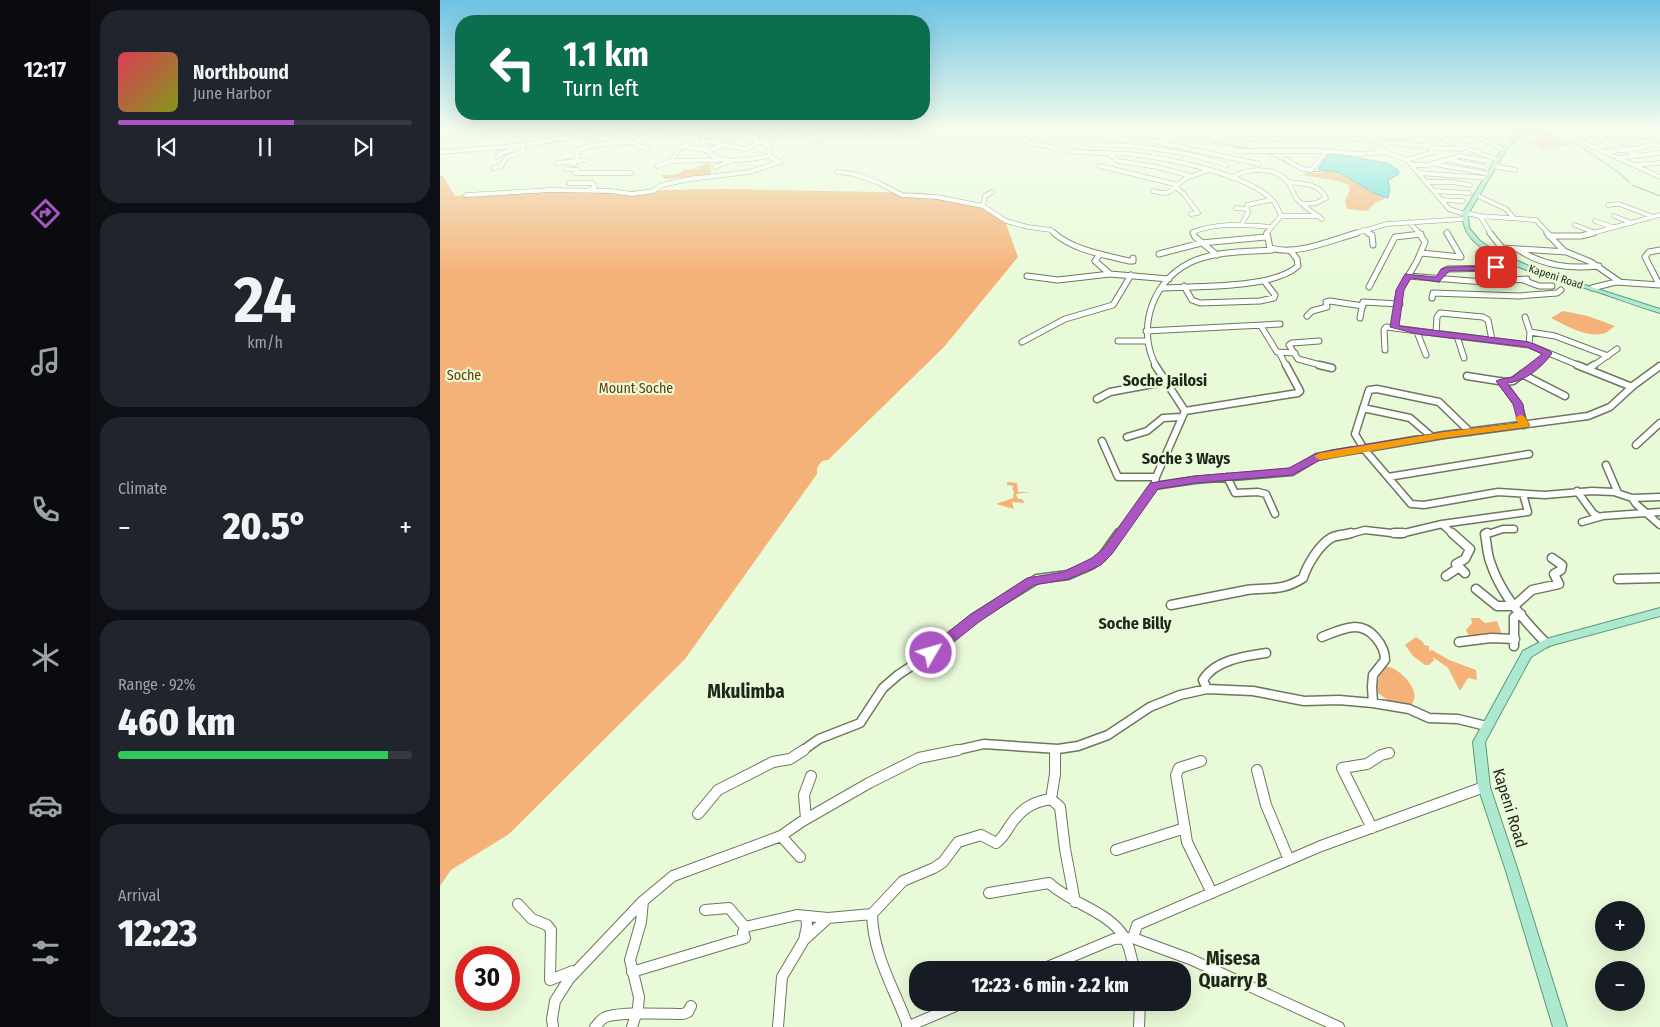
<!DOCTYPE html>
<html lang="en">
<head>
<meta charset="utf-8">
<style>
	:root { --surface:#171b24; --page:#20242c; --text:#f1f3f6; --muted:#9ea1a6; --line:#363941; --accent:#ab55c3 }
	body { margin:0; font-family:"Fira Sans Condensed",sans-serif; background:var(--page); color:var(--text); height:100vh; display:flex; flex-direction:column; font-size:19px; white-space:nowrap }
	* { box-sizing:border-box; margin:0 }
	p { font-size:16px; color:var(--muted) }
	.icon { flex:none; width:28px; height:28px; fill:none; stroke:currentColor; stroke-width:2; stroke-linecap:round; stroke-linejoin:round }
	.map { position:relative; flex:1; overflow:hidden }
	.details { display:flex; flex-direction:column; gap:10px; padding:10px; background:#0d0f14; width:350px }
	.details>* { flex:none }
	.top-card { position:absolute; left:15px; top:15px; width:475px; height:105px; border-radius:20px; box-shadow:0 5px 20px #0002; background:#0b6e4f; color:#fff; overflow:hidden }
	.buttons { position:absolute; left:1155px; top:901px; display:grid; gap:10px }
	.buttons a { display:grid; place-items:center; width:50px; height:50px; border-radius:50%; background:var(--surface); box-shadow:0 5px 20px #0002; font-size:25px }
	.speed { position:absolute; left:15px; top:946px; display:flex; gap:10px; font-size:25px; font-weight:700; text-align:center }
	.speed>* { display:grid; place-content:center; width:65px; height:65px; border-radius:50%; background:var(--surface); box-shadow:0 5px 20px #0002; line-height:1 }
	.speed .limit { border:8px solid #d22; background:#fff; color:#111 }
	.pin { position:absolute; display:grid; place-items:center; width:42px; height:42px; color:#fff; margin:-21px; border-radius:10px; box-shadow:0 2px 8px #0006 }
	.me { position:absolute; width:55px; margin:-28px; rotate:52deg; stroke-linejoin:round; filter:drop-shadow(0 0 4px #0008) }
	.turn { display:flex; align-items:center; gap:18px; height:105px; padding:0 25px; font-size:22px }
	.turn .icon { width:65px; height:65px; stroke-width:2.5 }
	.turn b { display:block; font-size:35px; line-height:42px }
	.big { font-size:38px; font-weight:800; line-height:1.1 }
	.details .card { flex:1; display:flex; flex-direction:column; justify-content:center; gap:8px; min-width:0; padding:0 18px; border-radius:20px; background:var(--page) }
	.details .dial { align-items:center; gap:0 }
	.dial b { font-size:65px; line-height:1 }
	.song { display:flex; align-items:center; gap:15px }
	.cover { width:60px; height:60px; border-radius:8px; background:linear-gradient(135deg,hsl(350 70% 55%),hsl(70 70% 35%)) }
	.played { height:5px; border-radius:2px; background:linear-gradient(90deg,var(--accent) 60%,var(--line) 60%) }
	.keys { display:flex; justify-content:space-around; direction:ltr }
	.heat { display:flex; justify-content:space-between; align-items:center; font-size:28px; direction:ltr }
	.charge { height:8px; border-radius:4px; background:linear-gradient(90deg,#34c759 92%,var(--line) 0) }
	.trip { position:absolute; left:469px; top:961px; width:282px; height:50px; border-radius:20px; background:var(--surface); box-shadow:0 5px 20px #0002; font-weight:800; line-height:50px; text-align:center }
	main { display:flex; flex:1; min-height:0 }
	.dock { display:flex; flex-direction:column; width:90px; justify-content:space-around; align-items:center; background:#090b0e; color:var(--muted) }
	.dock .icon { width:35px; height:35px }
	.dock .selected { color:var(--accent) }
	.dock b { font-size:22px; color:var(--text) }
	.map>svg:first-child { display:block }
	.green { fill:#f5b278 }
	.water { fill:#58dadf; stroke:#47a4a4 }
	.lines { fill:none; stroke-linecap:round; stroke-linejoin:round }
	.stream { stroke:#47a4a4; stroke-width:1 }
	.minor-far4-casing { stroke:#6a785c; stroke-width:5 }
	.minor-far3-casing { stroke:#6a785c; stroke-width:7 }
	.minor-far2-casing { stroke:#6a785c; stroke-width:9 }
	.minor-far1-casing { stroke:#6a785c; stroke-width:11 }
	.minor-casing { stroke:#6a785c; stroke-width:12 }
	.major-casing { stroke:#589b7c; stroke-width:2 }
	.minor-far4 { stroke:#fff; stroke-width:4 }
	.minor-far3 { stroke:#fff; stroke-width:5 }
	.minor-far2 { stroke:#fff; stroke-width:6 }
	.minor-far1 { stroke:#fff; stroke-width:8 }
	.minor { stroke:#fff; stroke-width:10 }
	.major { fill:#ade9d0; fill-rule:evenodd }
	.route { fill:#ab55c3; stroke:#6f377f }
	.slow { fill:#f59e0b }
	.labels { text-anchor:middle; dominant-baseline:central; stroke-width:4.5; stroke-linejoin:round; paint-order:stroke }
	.far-street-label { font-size:11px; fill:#1f251a; stroke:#e9fad9 }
	.park-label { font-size:14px; fill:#673a09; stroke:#e9fad9 }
	.quarter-label { font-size:16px; font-weight:bold; fill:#1f251a; stroke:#e9fad9 }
	.near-street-label { font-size:16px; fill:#1f251a; stroke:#e9fad9 }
	.near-quarter-label { font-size:19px; font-weight:bold; fill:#1f251a; stroke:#e9fad9 }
</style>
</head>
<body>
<main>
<nav class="dock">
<b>12:17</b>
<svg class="icon selected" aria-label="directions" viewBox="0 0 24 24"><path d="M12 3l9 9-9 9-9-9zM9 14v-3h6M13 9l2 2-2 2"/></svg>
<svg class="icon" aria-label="music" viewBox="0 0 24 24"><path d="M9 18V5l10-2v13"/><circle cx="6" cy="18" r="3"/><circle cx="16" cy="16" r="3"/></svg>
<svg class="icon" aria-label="phone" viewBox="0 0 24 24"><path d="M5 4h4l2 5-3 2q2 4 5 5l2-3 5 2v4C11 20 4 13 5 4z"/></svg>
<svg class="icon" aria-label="climate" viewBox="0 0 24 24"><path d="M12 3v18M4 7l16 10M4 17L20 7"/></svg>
<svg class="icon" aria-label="car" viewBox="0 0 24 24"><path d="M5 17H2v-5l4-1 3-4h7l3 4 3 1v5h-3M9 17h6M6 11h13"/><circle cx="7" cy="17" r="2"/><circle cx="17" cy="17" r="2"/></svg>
<svg class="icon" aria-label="filters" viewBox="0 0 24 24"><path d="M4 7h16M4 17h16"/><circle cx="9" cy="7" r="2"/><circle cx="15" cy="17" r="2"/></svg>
</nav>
<section class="details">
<div class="card">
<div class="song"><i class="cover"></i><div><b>Northbound</b><p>June Harbor</p></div></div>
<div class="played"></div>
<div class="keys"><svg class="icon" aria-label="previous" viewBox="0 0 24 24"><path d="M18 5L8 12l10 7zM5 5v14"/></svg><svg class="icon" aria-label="pause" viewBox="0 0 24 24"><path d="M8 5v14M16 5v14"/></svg><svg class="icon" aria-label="next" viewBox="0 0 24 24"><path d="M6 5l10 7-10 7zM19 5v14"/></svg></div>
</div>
<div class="card dial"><b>24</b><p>km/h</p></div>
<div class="card"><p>Climate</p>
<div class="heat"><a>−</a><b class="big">20.5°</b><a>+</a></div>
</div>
<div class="card"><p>Range · 92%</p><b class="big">460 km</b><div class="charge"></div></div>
<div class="card"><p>Arrival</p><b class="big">12:23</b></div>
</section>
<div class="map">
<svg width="1220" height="1027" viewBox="0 0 1220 1027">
	<rect width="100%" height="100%" fill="#e9fad9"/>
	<path class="green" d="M1111,130L1113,139L1131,145L1104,149L1091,143L1104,136L1090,133Z
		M267,164H271V176L224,179L222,175H233L242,172V170L260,168L257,167Z
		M887,171C910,174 926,190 946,198L935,203L927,211L907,209L905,201L910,190L909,185L898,181L862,175C870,171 882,175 887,171Z
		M0,176H3L15,196L53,193L281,189L485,193L543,207L566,224L578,257L504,347L388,460L382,461L377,468V474L245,659L69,834L11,870L0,886Z
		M1123,311L1148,316L1175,326C1172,328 1168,332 1165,333C1148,339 1125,325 1111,318Z
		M567,482L577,483L578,492H590L576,494L578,499H582L585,503L572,502L574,509L556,504L573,498L574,492L572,488L574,486L567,485Z
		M1031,618H1039L1045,623L1057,621L1062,635L1030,638L1026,630L1032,623Z
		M976,637L983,642L984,645L989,646V651L992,650L1009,660L1036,670L1037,680L1028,678L1020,691L1008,668L993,657L994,660L989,665H985L973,656L965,645Z
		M949,667C962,670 983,693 971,705L949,701L938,693L937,686L941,668Z"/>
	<path class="water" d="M888,153L947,163L958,170L959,174L948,180L950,190L948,198L934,193L900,173L878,169Z"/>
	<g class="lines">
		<path class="stream" d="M766,130L769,138
			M1113,130L1115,139C1123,141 1135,143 1142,147C1150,153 1187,177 1190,183
			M770,139L773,143L814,149
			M827,153L859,169
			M866,172L887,171
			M1192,185L1220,196"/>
		<g class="minor-far4-casing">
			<path id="minor-far4" d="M190,130L199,131
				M253,130L262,137C266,170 305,160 329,156
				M320,130L314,139L329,145V156L340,162
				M372,130L369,137L379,140
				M423,130H431
				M527,130H554
				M575,130L574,133L590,143L615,148
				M699,130V135L708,140L819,164
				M979,130L1058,160
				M1049,130L1056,133L1067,144
				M1078,130L1084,134
				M1135,130L1138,137L1145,143L1220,177
				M1164,130L1220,145
				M921,131L937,149L967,160L1009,209L1025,214
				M940,131H967
				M853,135L851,133L876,131
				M1180,135L1165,141L1199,156
				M463,136L502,130
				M925,136L945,138
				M944,136H970
				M997,136L1013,133H1029L1064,150
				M262,140L306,149L342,130
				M805,140L828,135
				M718,141L738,134L741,130
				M822,141C857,133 893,137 928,140
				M196,142L203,137L245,130
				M948,142L990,147
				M1014,143L1031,140
				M651,144C698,145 743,150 787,165
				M243,147L265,150
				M651,147L658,130
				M1153,147L1185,143L1197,139
				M990,148L1022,149
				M266,151L286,145
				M629,151C649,154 670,152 690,154C727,158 810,174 834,202C837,206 839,212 841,216L826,234
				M797,151H881L921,154L945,152
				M0,152L76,146L175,130
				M1165,152L1200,148L1213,144
				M668,153L678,161L717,167L751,176
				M57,157L62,153L72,150
				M1178,158L1220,153
				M232,160L239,149L248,144
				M847,160L862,169L871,170L887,151
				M967,160L993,152L981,138V135L988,134
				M1010,160L1044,167
				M117,163L136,161L138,150L159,144L196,142L195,145L209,149
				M134,164L136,161L146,160
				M995,164L1049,174
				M972,165H988L1020,156L1049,161
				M1194,165L1220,163
				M217,166L232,161L278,160
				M660,166L738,185
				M1054,166L1075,170
				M275,167L291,161
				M54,168L61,166L67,157L84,151L82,145
				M126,169L137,170L135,173H191
				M397,172L414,174L439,183L462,195L497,197L543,206L566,221L588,227L611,230L615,234
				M979,173L1047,178
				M792,178C806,168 835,166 847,181C852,187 853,194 857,199C864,207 874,213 882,219
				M250,179L309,172L340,162
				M848,182C863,184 879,183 886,198L876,203L864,204
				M987,182H1013L1030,185
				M129,183H152L155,187L149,190
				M737,188L744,194L758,213L751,214
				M713,191C734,197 730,188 745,179C752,175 762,173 769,170
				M994,191L1029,193
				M26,195L111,190L171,191L192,194L213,191L222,185L255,178
				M1038,196L1066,209L1074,218
				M1001,200L1023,201
				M1168,205L1179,204L1211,216
				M543,206L545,196L552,192
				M796,208L807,209
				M1026,213L1040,216L1096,220L1109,234
				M841,216H879
				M1040,216L1051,234
				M1174,216L1189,222
				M1155,221L1172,227
				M969,222L980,234
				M801,225L808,213L807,205L830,200
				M1135,225L1153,232
				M923,230L930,234
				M1007,232L1008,234
				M754,234L753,232C779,222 805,225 832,227
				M913,234L947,224L1024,219
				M1149,234L1220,215"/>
		</g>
		<g class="minor-far3-casing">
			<path id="minor-far3" d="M614,233C633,250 665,255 689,261H693V258
				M753,233L755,237L777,255
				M827,233L830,248C857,256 891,240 917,233
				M928,233L932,235L933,245
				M1050,233L1062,248L1127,252
				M1107,233L1124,251L1151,262L1180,282
				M1109,236H1141L1153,233
				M1079,250C1104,266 1130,269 1159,266
				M981,253L1021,257L1007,233
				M719,254L761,243L826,237
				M670,274L729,279
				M587,276L618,280L670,274L655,261L660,254
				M968,276L1044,282L1087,279
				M999,279L1004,271L1008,269L1056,268L1057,259L1060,256
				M1083,280L1099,286H1112
				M1219,284L1205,257L1209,252L1220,250
				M744,286L752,300L760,303L820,301L834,298L835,295L825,282
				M929,287L955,237L981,234
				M722,288C756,286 833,289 858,266L857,259L850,250
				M1152,288L1176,282L1220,285
				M992,298L993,293L1079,296L1117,293L1121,290
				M867,316L872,311L887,307L886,302L890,301L923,306
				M1085,317L1090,332L1089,345
				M920,318L923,302L960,304
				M821,326L837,352L855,353
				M955,327L960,290L977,261L985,242L979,233
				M706,331L840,324
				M977,332L986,355
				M1090,332L1115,336L1168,356
				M996,333L997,317L1000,313L1043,317L1048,320L1052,340
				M1017,336L1024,358
				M678,341H707
				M879,341L852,343L849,345L858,359L884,366
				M582,342L625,319L673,305L691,275
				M945,350L944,330L946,327L1089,345L1140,366
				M840,354L846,366
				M716,366C695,327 714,276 756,260C780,251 807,252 832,250
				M1094,366L1103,359L1107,353
				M1153,366L1177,349"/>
		</g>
		<g class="minor-far2-casing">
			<path id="minor-far2" d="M879,365L892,368
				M1137,365L1192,387
				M1148,369L1154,365
				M1082,374L1125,396
				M1027,376L1065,382L1073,381L1095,365
				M1061,381L1078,404L1084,425
				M657,399L670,392L724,382
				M923,408L970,418L992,437
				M745,411L858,393L860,391L846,365
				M1030,432L999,402L937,389L929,390L915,434L924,449L971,504L984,505L1058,492L1105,495L1152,491L1174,492L1192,498L1220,497
				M687,437L707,431L723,418L741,417
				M662,441L678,477H716
				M1196,445L1220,423
				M1166,465L1178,493
				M787,477L795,493L818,492L826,494L835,514
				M948,477L1089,454
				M714,486L755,480L852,472L877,457L892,454L1004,435L1148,416L1170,407L1194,385L1220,366
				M1137,491L1153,513L1159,517
				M1192,498L1196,504L1220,525
				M1142,522L1163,516L1220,512
				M1002,524L1014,535
				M678,535L714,486L716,477L745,411L715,365
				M906,535L925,530L960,534L1002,524L1088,512L1083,494
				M1045,535L1063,529H1074"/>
		</g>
		<g class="minor-far1-casing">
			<path id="minor-far1" d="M954,533H963
				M1012,533L1030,549L1025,559L1016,564L1025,573
				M1047,533L1045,534C1047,544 1047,555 1051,564C1061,594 1084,621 1106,643
				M1006,576L1018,568
				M1178,579L1220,578
				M1036,589L1057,606H1074L1092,590L1119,584L1114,574L1121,570L1122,565L1112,558
				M731,605C756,600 782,595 807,590C830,587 841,592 863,578C867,565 879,545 891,538C896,535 905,535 911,533
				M882,637C902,629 920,619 936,638C942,645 945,651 945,660L933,675L932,687L933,703
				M1019,642L1051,638L1075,639
				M1074,646V617L1081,614
				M767,689L763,680C775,660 805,656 826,653
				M362,751L379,739L420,723L443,688L458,675L491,653L534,618L597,579L628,575L651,565L662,557L679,533
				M513,751L544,744L618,749L638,746L668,735L710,707L740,695L767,689L813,691L864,701L899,700L933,703L969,709L989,718L1018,719L1046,726"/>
		</g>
		<g class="minor-casing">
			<path id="minor" d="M615,750V774L611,799L620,807L625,849L635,902
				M761,761L739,768L736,775L747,842L772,893
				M817,770L826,805L849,860
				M258,814L278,790L333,762L350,759L364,750
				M366,819L364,795L371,776
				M932,828L902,768L927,764L941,755L949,753
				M341,836L360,857
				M676,850L745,828
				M549,893L609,883C630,903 670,912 684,937C690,946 692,959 694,970
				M78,904L92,919L107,925L111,930L110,980L133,971
				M265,910L289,908L305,927
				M693,938L697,925L881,846L1044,787
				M364,940L367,926L366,916
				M600,970L674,939L693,938L750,959L899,1027
				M192,972L305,938L303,933L305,927L357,915L388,918L432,914
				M468,1026C454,988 433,955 432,914L463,881L494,868L503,862L518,842L541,835L556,843C562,839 565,834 569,827C580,810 591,802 611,799
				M113,1027L112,1019L115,1001L129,979L203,901L233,876L341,836L361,822L429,783L479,758L518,750
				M155,1027C158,1024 160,1020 164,1018C175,1011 226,1014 243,1014L248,1012L251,1006
				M192,1027L198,1008L199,997L190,960L201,922L203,901
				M338,1027L342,977L364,940L388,918
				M467,1027L525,1002
				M699,1027L700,1002"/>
		</g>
		<g class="major-casing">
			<path id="major" d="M1089,130H1095L1075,140L1068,147L1028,214L1029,228L1039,240L1055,251L1098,270L1220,309V313C1199,307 1179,299 1158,292C1124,282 1058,266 1034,241C1025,232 1024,226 1022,214L1064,146L1071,138Z
				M1220,608V616L1109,646L1091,657L1045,742L1050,787L1078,871L1127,1027H1113L1066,871L1038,787L1033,742L1083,651L1106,639Z"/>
		</g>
		<use href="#minor-far4" class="minor-far4"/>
		<use href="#minor-far3" class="minor-far3"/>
		<use href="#minor-far2" class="minor-far2"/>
		<use href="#minor-far1" class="minor-far1"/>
		<use href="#minor" class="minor"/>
		<use href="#major" class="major"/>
	</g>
	<linearGradient id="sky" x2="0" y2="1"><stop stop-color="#6ec3e4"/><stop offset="0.47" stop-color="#f5fdee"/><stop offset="1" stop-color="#f5fdee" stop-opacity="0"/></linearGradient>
	<rect width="1220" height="274" fill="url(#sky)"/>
	<path class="route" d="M1059,266L1060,267L1056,270L1009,271L999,282L971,278L964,290L959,326L1089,342L1110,351L1112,353C1103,367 1084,382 1067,383L1083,404L1085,418L1090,425L1088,427L1004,438L892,457L880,460L852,475L755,483L718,489L672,554L661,565L629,579L594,585L539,622L496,656L491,658L486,656L484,653L486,649L530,615L587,578L623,572L652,558L664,548L710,483L755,476L849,468L873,455L892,450L1004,432L1078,423L1073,404L1056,381L1061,379L1073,377L1102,354L1087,347L977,334L950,327L956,290L965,274L996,277L1001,269L1008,267Z"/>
	<path class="slow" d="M1080,415L1084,416L1090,425L1088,427L1004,438L880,460L874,456L880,453L1004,432L1078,423L1075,418Z"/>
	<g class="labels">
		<g class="far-street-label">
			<text transform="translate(1116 277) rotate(18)">Kapeni Road</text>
		</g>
		<g class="park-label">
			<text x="24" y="375">Soche</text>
			<text x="196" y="388">Mount Soche</text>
		</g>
		<g class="quarter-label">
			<text x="725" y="380">Soche Jailosi</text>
			<text x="746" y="458">Soche 3 Ways</text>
			<text x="695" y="623">Soche Billy</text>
		</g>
		<g class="near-street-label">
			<text transform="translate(1070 808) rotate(73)">Kapeni Road</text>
		</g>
		<g class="near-quarter-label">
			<text x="306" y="691">Mkulimba</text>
			<text x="793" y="958">Misesa<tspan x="793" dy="22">Quarry B</tspan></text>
		</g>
	</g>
</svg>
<div class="buttons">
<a>+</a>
<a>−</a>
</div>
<div class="speed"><div class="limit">30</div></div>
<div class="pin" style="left:1056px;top:267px;background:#d93025"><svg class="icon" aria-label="arrive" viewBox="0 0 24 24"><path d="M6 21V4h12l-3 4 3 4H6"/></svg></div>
<svg class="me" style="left:491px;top:653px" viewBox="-20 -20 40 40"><circle r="17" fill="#ab55c3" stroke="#fff" stroke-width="3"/><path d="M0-11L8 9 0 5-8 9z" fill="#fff"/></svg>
<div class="trip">12:23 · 6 min · 2.2 km</div>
<div class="top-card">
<div class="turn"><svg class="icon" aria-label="left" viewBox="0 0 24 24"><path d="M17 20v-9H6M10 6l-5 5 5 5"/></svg><div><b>1.1 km</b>Turn left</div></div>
</div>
</div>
</main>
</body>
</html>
